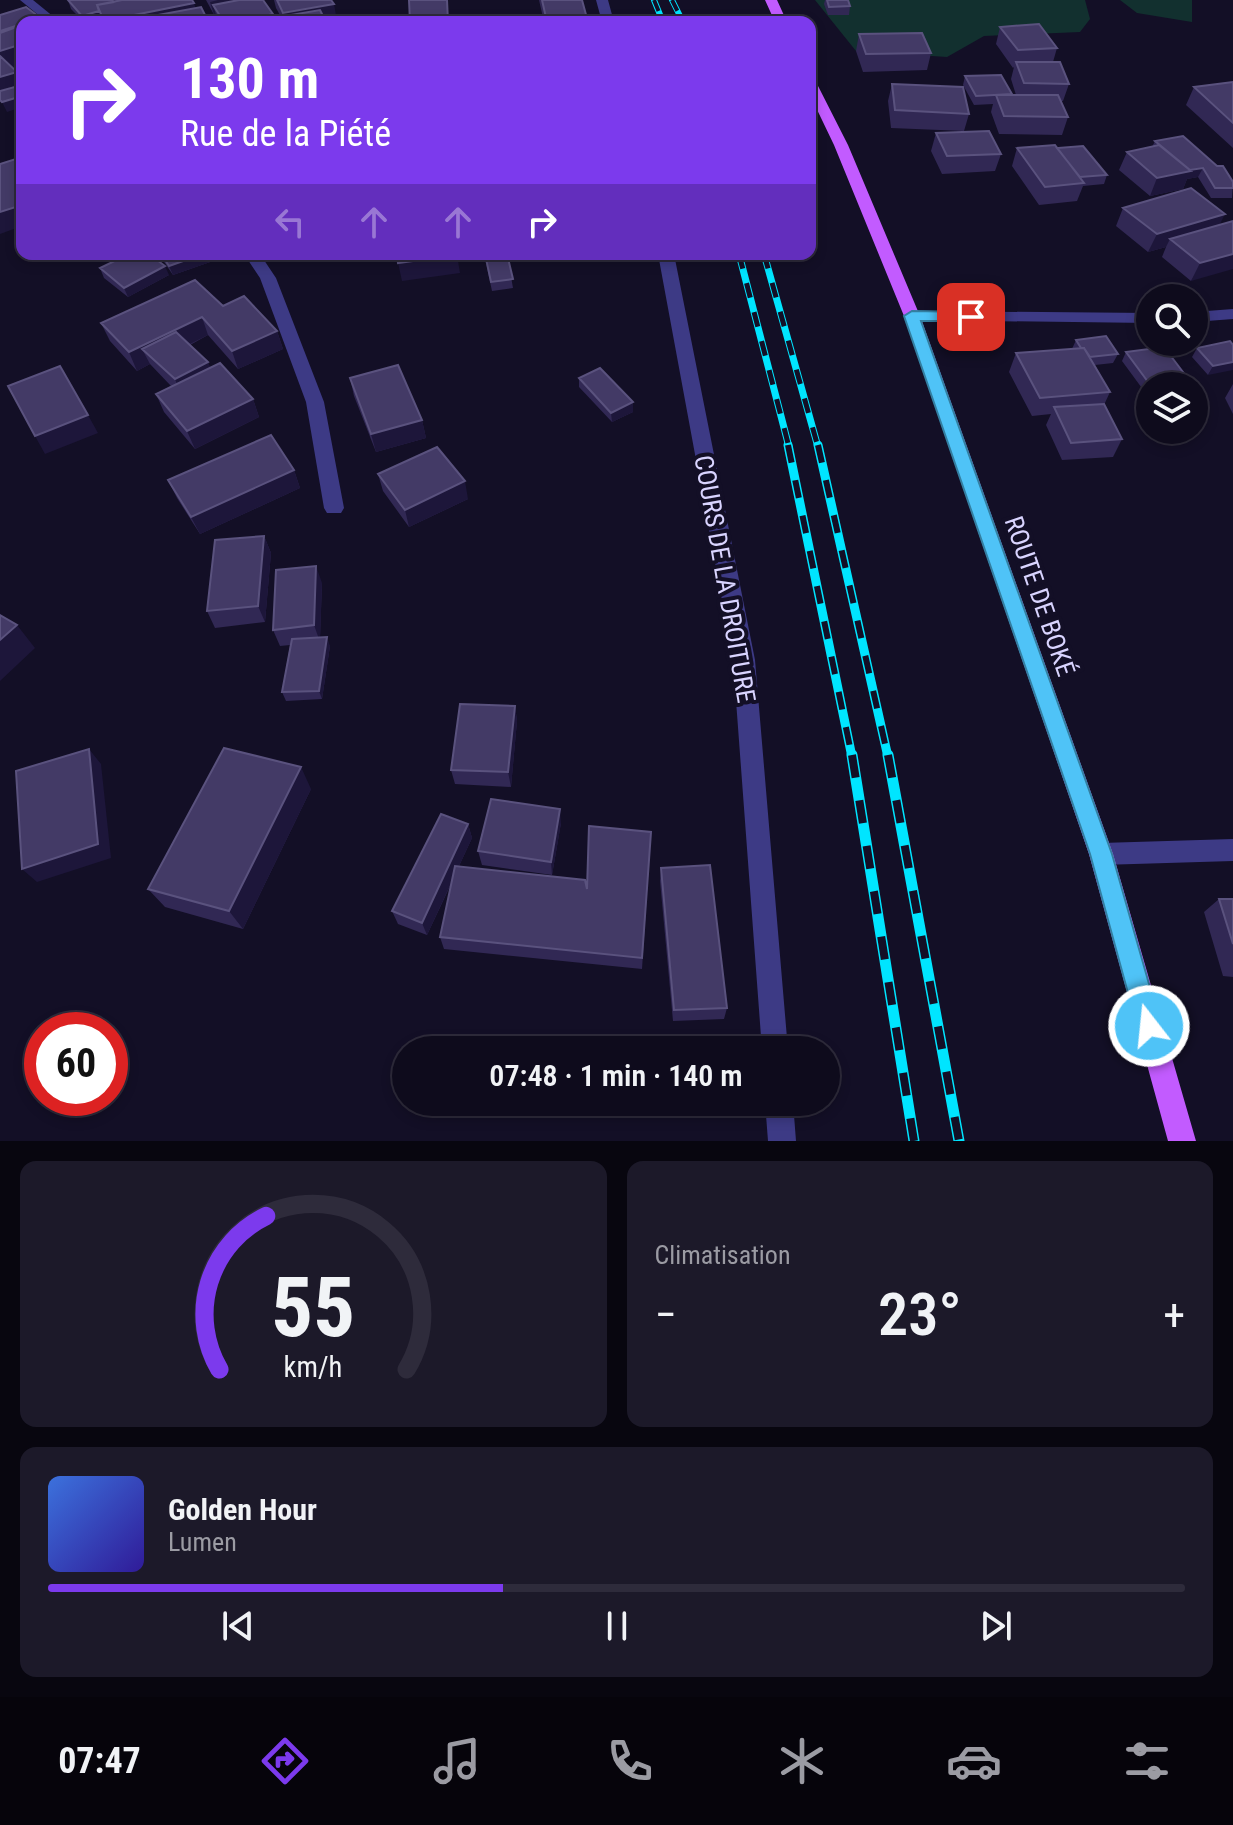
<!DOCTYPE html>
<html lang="fr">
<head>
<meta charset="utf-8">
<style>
	:root { --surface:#0e0b1c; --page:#1c1929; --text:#f1f3f6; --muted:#9b9ba3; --line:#2e2b3b; --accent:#7c3aed }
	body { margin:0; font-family:"Roboto Condensed",sans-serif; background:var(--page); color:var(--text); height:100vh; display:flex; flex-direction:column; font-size:30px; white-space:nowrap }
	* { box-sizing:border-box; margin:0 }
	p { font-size:26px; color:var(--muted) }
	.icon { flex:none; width:44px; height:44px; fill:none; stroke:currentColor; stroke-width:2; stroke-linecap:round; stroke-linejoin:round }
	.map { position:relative; height:1141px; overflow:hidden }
	.sheet { display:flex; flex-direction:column; gap:20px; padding:20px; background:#08060f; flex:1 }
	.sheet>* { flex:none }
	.guide { position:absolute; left:16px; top:16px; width:800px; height:244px; border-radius:16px; box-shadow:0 4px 12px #0003,0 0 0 2px var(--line); background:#7c3aed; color:#fff; overflow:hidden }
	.tools { position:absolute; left:1136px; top:284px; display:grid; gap:16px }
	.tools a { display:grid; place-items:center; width:72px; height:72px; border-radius:50%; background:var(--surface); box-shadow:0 4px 12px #0003,0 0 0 2px var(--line); font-size:40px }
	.speed { position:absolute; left:24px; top:1012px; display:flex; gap:16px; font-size:40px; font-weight:700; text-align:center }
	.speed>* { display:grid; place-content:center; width:104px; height:104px; border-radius:50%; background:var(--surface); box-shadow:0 4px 12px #0003,0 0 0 2px var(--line); line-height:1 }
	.speed .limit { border:12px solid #d22; background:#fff; color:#111 }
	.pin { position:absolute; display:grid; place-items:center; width:68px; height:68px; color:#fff; margin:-34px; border-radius:16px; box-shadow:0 4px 12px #0006 }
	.me { position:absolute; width:88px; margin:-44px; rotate:344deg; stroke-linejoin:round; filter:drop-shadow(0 0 6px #0008) }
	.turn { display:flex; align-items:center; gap:28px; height:168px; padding:0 32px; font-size:36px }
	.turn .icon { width:104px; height:104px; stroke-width:2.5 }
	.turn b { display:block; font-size:56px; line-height:68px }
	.lanes { display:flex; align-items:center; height:76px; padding:0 32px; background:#0003; justify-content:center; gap:40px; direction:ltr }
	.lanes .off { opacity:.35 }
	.big { font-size:60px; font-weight:600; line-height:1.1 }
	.sheet .tile { flex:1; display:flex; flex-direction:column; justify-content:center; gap:12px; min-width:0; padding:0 28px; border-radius:16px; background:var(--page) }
	.sheet .dial { align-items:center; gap:0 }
	.dial svg { height:208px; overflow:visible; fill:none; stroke:var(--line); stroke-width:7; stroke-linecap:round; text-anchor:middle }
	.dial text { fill:var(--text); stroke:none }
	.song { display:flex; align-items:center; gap:24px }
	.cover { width:96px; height:96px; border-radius:12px; background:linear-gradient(135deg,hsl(220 70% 55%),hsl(250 70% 35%)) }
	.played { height:8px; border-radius:4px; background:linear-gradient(90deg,var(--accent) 40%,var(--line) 40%) }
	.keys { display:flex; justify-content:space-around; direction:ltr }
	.heat { display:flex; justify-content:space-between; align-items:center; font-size:44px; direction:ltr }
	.sheet .tiles { flex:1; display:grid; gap:20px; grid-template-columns:1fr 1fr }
	.tile:last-child { grid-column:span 2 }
	.trip { position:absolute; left:392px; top:1036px; width:448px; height:80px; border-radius:40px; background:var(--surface); box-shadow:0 4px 12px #0003,0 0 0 2px var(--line); font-weight:600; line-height:80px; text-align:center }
	.menu { display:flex; height:128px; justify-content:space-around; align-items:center; background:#06040b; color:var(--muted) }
	.menu .icon { width:56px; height:56px }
	.menu .current { color:var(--accent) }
	.menu b { font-size:36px; color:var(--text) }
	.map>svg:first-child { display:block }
	.green { fill:#12302f }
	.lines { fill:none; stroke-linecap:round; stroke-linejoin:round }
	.minor { fill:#3d3a85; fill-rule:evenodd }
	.primary { fill:#c25bff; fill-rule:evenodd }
	.rail-far3-casing { stroke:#00e5ff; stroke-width:6 }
	.rail-far2-casing { stroke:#00e5ff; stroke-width:7 }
	.rail-far1-casing { stroke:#00e5ff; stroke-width:9 }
	.rail-casing { stroke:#00e5ff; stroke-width:11 }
	.rail-far3 { stroke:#130f26; stroke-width:4; stroke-dasharray:12; stroke-linecap:butt }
	.rail-far2 { stroke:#130f26; stroke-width:5; stroke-dasharray:15; stroke-linecap:butt }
	.rail-far1 { stroke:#130f26; stroke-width:6; stroke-dasharray:18; stroke-linecap:butt }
	.rail { stroke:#130f26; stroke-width:8; stroke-dasharray:23; stroke-linecap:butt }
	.wall { fill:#312854 }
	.shaded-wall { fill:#1d163a }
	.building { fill:#433a66; stroke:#5a527e; stroke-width:2 }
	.route { fill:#4fc3f7; stroke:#337fa1; stroke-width:2 }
	.labels { text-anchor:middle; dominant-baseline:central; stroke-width:8; stroke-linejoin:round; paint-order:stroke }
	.street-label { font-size:26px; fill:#d9d4ff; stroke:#130f26 }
</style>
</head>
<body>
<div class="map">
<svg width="1233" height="1141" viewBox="0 0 1233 1141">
	<rect width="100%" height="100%" fill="#130f26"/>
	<path class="green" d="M815,0H1085L1090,19L1080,32L984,36L947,57L856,51Z
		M1120,0H1192V22L1137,13Z"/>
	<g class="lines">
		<path class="minor" d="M20,0H33L60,22H47Z
			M596,0H608L614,22H602Z
			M244,254H260L276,278L324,402L344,508L341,513H327L324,508L306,402L260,278Z
			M658,254H674L755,660L788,1050H762L733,660Z
			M1233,309V319L1194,322V312Z
			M912,311L1150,313V323L906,320L904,316Z
			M1233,839V861L1101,865L1092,862L1089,854L1092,846L1101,843Z
			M765,1102H793L796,1141H768Z"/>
		<path class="primary" d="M765,0H777L787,22H775Z
			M810,78L816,82L848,145L920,316L1113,854L1196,1141H1168L1089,854L904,316L834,145L810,95Z"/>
		<g class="rail-far3-casing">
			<path id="rail-far3" d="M654,0L663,22
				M672,0L683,22"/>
		</g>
		<g class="rail-far2-casing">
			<path id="rail-far2" d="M739,254L789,447
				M764,254L818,447"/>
		</g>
		<g class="rail-far1-casing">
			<path id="rail-far1" d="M788,445L852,757
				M818,445L888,757"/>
		</g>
		<g class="rail-casing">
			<path id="rail" d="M852,755L914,1141
				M888,755L959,1141"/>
		</g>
		<use href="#rail-far3" class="rail-far3"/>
		<use href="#rail-far2" class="rail-far2"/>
		<use href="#rail-far1" class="rail-far1"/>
		<use href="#rail" class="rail"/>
	</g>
	<path class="wall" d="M68,0L114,2V0H192L195,8L201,7L208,22H103L102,19L94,22H84L71,9Z
		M206,0H263L273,14L275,22H218Z
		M274,0H331L337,21L280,22L279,17H281L276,8Z
		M539,0H582L588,22H544Z
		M825,0H848L850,6L849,15H828L824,4Z
		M1000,27L1057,48L1053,62L1069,84L1063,101H1061L1068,117L1062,135L999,134L991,112L993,104L974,105L963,85L965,76L1016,95L1011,79L1014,67L1013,68L996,44Z
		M859,34L931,53L927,70L863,72L856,51Z
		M1233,82V148L1186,105L1194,87Z
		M892,84L969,114L964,131L891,128L888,101Z
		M936,133L1001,154L995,171L942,174L931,151Z
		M1155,141L1233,182L1232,198H1211L1198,177L1187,179L1183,189L1150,196L1119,170L1127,152L1152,147Z
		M1017,148H1057L1107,175L1104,184L1083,186L1077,201L1039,205L1012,166Z
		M1123,208L1219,225L1233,221L1191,281L1162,257L1166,247L1148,252L1116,226Z
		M161,254H233L173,275L164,262Z
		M484,254H507L513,288L492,291Z
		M100,268L169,275L128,297L104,278Z
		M223,306L277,331L283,349L238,369L208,335L190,345L208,362L210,368L253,399L259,417L195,449L164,412L156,394L171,386L150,364L137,371L110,341L101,323Z
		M1076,340L1118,354L1113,363L1095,365L1110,392L1104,405L1122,439L1113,457L1062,460L1046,425L1051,414L1032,416L1009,372L1016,353L1072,349Z
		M1230,341L1208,375L1192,357L1197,348Z
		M1126,352L1189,380L1186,386H1150V395H1147L1122,361Z
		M350,378L422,420L426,438L376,452L354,396Z
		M579,378L633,412L612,422L579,387Z
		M1233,384V414L1225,398Z
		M294,470L300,488L200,534L177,498L168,480Z
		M378,474L468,499L409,527L383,491Z
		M264,536L271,553L265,622L215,628L207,611Z
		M322,583L320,637L330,646L322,699L286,701L282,692L290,645L280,646L273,630Z
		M515,706L517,721L511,787L455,784L451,770Z
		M311,789L243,929L165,907L148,889Z
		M561,823L552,875L482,865L478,851Z
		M468,824L472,838L459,866L587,889L651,832L642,969L444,949L440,937L451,884L427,935L398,924L392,911Z
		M661,868L727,1008L724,1019L673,1021L660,881Z
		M1219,899H1233V977L1223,976L1204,912Z"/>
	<path class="shaded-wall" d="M218,0H257L213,5L217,18H215L210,2Z
		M194,3L199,20L189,22L104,21Z
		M334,4L337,21L285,22L283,13Z
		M99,11L102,19L94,22H85L82,16Z
		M273,14L275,22H237Z
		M22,24V64L0,72V31Z
		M17,72L22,83V90L0,98V77Z
		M22,96V107L7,112L2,102Z
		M1203,168L1198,177L1187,179L1183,189L1150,196L1157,178Z
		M22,205V226L0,234V212Z
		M1225,214L1216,232L1170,239L1166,247L1148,252L1157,234Z
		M203,254H233L173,275L169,266Z
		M1233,254V269L1191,281L1200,263Z
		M457,255L460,273L402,281L398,263Z
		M165,266L169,275L128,297L124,288Z
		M202,317L208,335L156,361L142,349L150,364L137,371L129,352Z
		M277,331L283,349L238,369L232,351Z
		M208,362L215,380L182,397L175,379Z
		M1233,362V370L1208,375L1213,366Z
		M253,399L259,417L195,449L187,431Z
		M633,402V412L612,422L611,413Z
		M88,415L98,433L45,454L35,436Z
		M422,420L426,438L376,452L371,434Z
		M294,470L300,488L200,534L191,517Z
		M465,481L468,499L409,527L405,510Z
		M264,536L271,553L265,622L258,606Z
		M316,566L322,583L320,642L314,625Z
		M17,625L35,648L0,681V640Z
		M327,637L330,646L322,699L319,691Z
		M515,706L517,721L511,787L508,772Z
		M89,749L101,764L111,858L37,882L22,869Z
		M301,767L311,789L243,929L229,911Z
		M560,809L561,823L552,875L551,862Z
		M468,824L472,838L427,935L422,923Z"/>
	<path class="building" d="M68,0H112L114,2L97,5L99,11L82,16Z
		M122,0H192L194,3L104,21L97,5Z
		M239,0H263L273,14L237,22H224L213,5Z
		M277,0H331L334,4L283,13Z
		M409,0H447L448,22H410Z
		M542,0H582L588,22H547Z
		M827,0H848L850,6L829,7Z
		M26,7L46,22H22V24L0,31V15Z
		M201,7L208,21L202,22H120Z
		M320,10L326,22H281L279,17Z
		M1039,24L1057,48L1018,50L1000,27Z
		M22,25V44L0,51V33Z
		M922,33L931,53L866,54L859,34Z
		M0,56L17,72L0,77Z
		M1016,62H1060L1069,84L1024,83Z
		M22,68V80L15,70Z
		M1001,75L1012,94L976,96L965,76Z
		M1233,82V123L1194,87Z
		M892,84L963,87L969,114L895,110Z
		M22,85V96L2,102L0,100V91Z
		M996,95H1058L1068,117L1004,116Z
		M989,131L1001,154L947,156L936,133Z
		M1183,136L1217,166H1223L1233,182V188H1215L1203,168L1190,170L1155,141Z
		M1055,145L1084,183L1045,187L1017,148Z
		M1159,145L1191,171L1157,178L1127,152Z
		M1083,146L1107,175L1080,177L1057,148Z
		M22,157V205L0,212V164Z
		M1191,188L1225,214L1157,234L1123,208Z
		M1233,221V254L1200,263L1170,239Z
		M129,254H149L165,266L124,288L100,268Z
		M161,254H203L169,266Z
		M397,254H457V255L398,263Z
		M485,254H507L513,279L491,282Z
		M195,280L223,306L244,296L277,331L232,351L202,317L129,352L101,323Z
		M176,332L208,362L175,379L142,349Z
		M1106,336L1118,354L1090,357L1084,348H1081L1076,340Z
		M1230,341L1233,345V362L1213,366L1197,348Z
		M1164,347L1189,380L1151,386L1126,352Z
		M1084,348L1110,392L1040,398L1016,353Z
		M220,363L253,399L187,431L156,394Z
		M398,365L422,420L371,434L350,378Z
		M60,366L88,415L35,436L8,386Z
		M600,368L633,402L611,413L579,378Z
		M1104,404L1122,439L1071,443L1054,407Z
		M271,435L294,470L191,517L168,480Z
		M437,447L465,481L405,510L378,474Z
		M264,536L258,606L207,611L215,540Z
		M316,566L314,625L273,630L276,570Z
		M0,615L17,625L0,640Z
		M327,637L319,691L282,692L292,639Z
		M460,704L515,706L508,772L451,770Z
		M224,748L301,767L229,911L148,889Z
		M89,749L98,844L22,869L16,771Z
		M491,799L560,809L551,862L478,851Z
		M441,814L468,824L422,923L392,911Z
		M589,826L651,832L642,958L440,937L455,866L585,880L587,889Z
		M710,865L727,1008L674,1010L661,868Z
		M1219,899H1233V944Z"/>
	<path class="route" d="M912,311L971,312L979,317L971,321H921L1112,854L1161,1026L1158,1035L1149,1038L1141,1035L1137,1026L1090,854L904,316Z"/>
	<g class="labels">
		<g class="street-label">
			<text transform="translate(725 579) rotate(80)">COURS DE LA DROITURE</text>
			<text transform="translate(1040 596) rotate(71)">ROUTE DE BOKÉ</text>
		</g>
	</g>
</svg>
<div class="tools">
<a><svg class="icon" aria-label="search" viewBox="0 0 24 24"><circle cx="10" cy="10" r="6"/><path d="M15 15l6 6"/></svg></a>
<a><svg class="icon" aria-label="layers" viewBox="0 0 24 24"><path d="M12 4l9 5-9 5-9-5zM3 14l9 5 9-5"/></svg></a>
</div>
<div class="speed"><div class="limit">60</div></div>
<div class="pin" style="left:971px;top:317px;background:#d93025"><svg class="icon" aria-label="arrive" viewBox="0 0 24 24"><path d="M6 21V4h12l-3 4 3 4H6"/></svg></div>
<svg class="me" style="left:1149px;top:1026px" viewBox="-20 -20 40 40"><circle r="17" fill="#4fc3f7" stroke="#fff" stroke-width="3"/><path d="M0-11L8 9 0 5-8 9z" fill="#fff"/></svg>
<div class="trip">07:48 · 1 min · 140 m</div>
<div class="guide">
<div class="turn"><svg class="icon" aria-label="right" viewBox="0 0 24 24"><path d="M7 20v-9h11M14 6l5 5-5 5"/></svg><div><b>130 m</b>Rue de la Piété</div></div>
<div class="lanes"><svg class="icon off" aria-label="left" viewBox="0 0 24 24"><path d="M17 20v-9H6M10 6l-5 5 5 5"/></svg><svg class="icon off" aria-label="ahead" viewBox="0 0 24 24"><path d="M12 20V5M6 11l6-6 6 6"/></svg><svg class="icon off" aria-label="ahead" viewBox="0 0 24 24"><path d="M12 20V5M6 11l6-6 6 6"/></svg><svg class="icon" aria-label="right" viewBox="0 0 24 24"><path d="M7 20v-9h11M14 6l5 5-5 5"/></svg></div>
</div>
</div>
<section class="sheet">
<div class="tiles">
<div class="tile dial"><svg viewBox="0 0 100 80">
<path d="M14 69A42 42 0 1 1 86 69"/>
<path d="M14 69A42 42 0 0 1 32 10" stroke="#7c3aed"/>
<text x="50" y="56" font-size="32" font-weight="700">55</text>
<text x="50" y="72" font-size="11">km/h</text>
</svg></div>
<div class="tile"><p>Climatisation</p>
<div class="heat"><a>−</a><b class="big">23°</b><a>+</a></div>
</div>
<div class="tile">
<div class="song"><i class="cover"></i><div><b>Golden Hour</b><p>Lumen</p></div></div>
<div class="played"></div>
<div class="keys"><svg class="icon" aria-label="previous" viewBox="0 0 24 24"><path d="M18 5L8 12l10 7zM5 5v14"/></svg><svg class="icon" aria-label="pause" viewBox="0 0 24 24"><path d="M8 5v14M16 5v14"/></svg><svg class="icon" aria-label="next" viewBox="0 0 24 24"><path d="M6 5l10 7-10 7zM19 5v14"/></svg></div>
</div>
</div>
</section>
<nav class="menu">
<b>07:47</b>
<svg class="icon current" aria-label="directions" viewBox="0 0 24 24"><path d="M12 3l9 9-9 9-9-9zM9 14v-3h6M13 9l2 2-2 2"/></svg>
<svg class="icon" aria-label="music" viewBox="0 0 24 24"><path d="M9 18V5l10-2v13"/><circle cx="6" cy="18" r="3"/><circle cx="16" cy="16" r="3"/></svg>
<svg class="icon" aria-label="phone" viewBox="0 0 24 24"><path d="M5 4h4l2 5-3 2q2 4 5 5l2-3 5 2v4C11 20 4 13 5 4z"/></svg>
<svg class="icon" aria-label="climate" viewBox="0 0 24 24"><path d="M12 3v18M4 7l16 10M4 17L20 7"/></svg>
<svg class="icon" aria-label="car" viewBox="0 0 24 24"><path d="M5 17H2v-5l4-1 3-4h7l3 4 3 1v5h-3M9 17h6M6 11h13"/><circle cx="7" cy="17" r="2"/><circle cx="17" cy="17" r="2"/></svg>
<svg class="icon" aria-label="filters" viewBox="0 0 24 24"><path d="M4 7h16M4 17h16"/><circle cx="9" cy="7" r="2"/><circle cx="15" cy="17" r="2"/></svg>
</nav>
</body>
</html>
